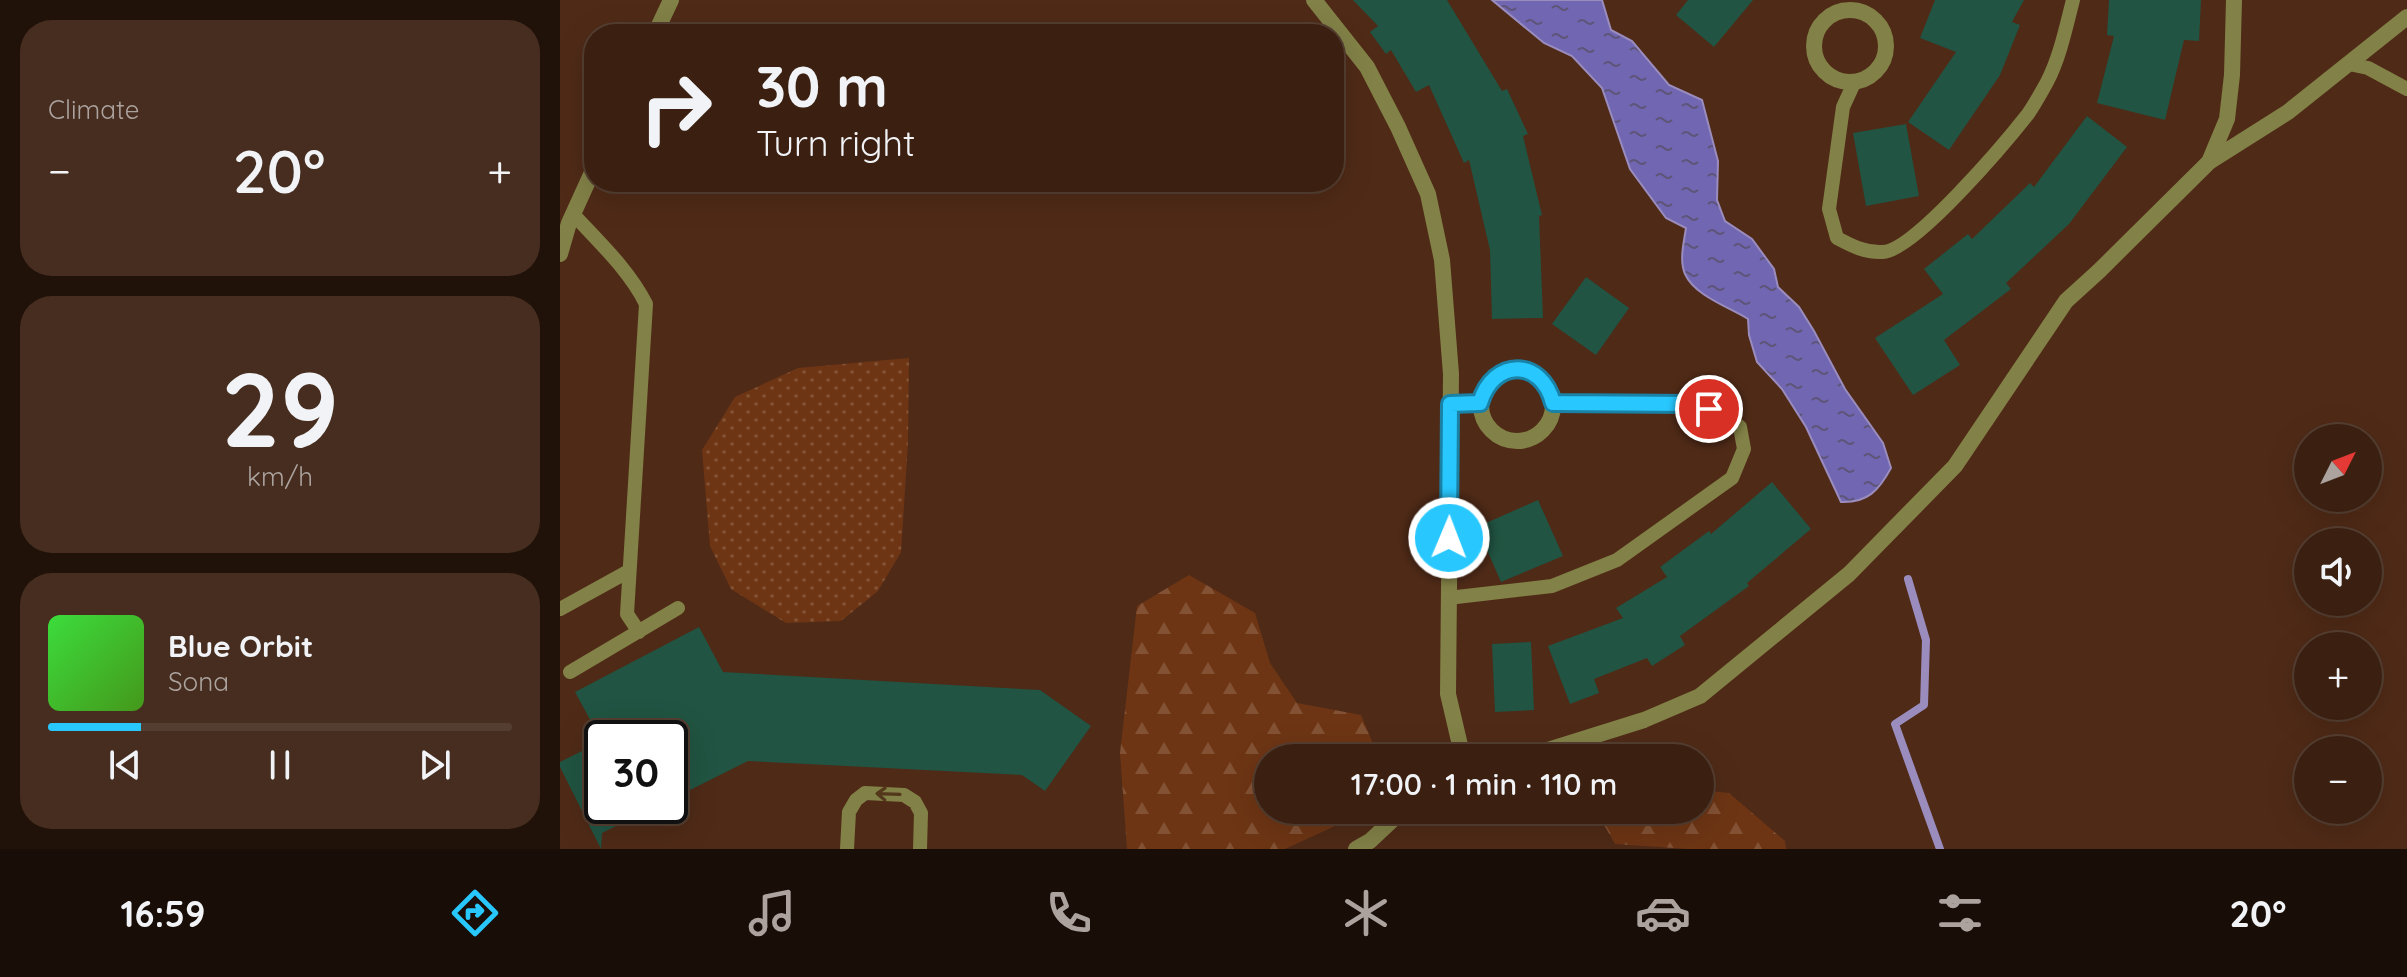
<!DOCTYPE html>
<html lang="en">
<head>
<meta charset="utf-8">
<style>
	:root { --surface:#3b2011; --page:#462d1f; --text:#f1f3f6; --muted:#aca39f; --line:#543e31; --accent:#28c8ff }
	body { margin:0; font-family:Quicksand,sans-serif; background:var(--page); color:var(--text); height:100vh; display:flex; flex-direction:column; font-size:30px; white-space:nowrap }
	* { box-sizing:border-box; margin:0 }
	p { font-size:26px; color:var(--muted) }
	.icon { flex:none; width:44px; height:44px; fill:none; stroke:currentColor; stroke-width:2; stroke-linecap:round; stroke-linejoin:round }
	.map { position:relative; flex:1; overflow:hidden }
	.side { display:flex; flex-direction:column; gap:20px; padding:20px; background:#201209; width:560px }
	.side>* { flex:none }
	.hud { position:absolute; left:24px; top:24px; width:760px; height:168px; border-radius:32px; box-shadow:0 8px 32px #0002,0 0 0 2px var(--line); background:#3b2011; color:var(--text); overflow:hidden }
	.needle { width:52px; rotate:48deg }
	.tools { position:absolute; left:1734px; top:424px; display:grid; gap:16px }
	.tools a { display:grid; place-items:center; width:88px; height:88px; border-radius:50%; background:var(--surface); box-shadow:0 8px 32px #0002,0 0 0 2px var(--line); font-size:40px }
	.speed { position:absolute; left:24px; top:720px; display:flex; gap:16px; font-size:40px; font-weight:700; text-align:center }
	.speed>* { display:grid; place-content:center; width:104px; height:104px; border-radius:50%; background:var(--surface); box-shadow:0 8px 32px #0002,0 0 0 2px var(--line); line-height:1 }
	.speed .limit { border:4px solid #111; border-radius:12px; background:#fff; color:#111 }
	.pin { position:absolute; display:grid; place-items:center; width:68px; height:68px; color:#fff; margin:-34px; border:4px solid #fff; border-radius:50%; box-shadow:0 2px 8px #0007 }
	.me { position:absolute; width:88px; margin:-44px; rotate:1deg; stroke-linejoin:round; filter:drop-shadow(0 0 6px #0008) }
	.turn { display:flex; align-items:center; gap:28px; height:168px; padding:0 40px; font-size:36px }
	.turn .icon { width:104px; height:104px; stroke-width:2.5 }
	.turn b { display:block; font-size:56px; line-height:68px }
	.big { font-size:60px; font-weight:600; line-height:1.1 }
	.side .widget { flex:1; display:flex; flex-direction:column; justify-content:center; gap:12px; min-width:0; padding:0 28px; border-radius:32px; background:var(--page) }
	.side .dial { align-items:center; gap:0 }
	.dial b { font-size:104px; line-height:1 }
	.song { display:flex; align-items:center; gap:24px }
	.cover { width:96px; height:96px; border-radius:12px; background:linear-gradient(135deg,hsl(120 70% 55%),hsl(100 70% 35%)) }
	.played { height:8px; border-radius:4px; background:linear-gradient(90deg,var(--accent) 20%,var(--line) 20%) }
	.keys { display:flex; justify-content:space-around; direction:ltr }
	.heat { display:flex; justify-content:space-between; align-items:center; font-size:44px; direction:ltr }
	.trip { position:absolute; left:694px; top:744px; width:460px; height:80px; border-radius:40px; background:var(--surface); box-shadow:0 8px 32px #0002,0 0 0 2px var(--line); font-weight:600; line-height:80px; text-align:center }
	.menu { display:flex; height:128px; justify-content:space-around; align-items:center; background:#180d07; color:var(--muted) }
	.menu .icon { width:56px; height:56px }
	.menu .current { color:var(--accent) }
	.menu b { font-size:36px; color:var(--text) }
	main { display:flex; flex:1; min-height:0 }
	.map>svg:first-child { display:block }
	.forest { fill:url(#forest-firs) }
	.garden { fill:url(#garden-dots) }
	.water { fill:url(#water-ripples); stroke:#9a8cbd; stroke-width:2 }
	.lines { fill:none; stroke-linecap:round; stroke-linejoin:round }
	.stream { stroke:#9a8cbd; stroke-width:8 }
	.building { fill:#215442 }
	.lane { stroke:#828147; stroke-width:14 }
	.street { stroke:#828147; stroke-width:16 }
	.oneway { stroke:#53381b }
	.route-casing { stroke:#1a82a6; stroke-width:20 }
	.route { stroke:#28c8ff; stroke-width:14 }
</style>
</head>
<body>
<main>
<section class="side">
<div class="widget"><p>Climate</p>
<div class="heat"><a>−</a><b class="big">20°</b><a>+</a></div>
</div>
<div class="widget dial"><b>29</b><p>km/h</p></div>
<div class="widget">
<div class="song"><i class="cover"></i><div><b>Blue Orbit</b><p>Sona</p></div></div>
<div class="played"></div>
<div class="keys"><svg class="icon" aria-label="previous" viewBox="0 0 24 24"><path d="M18 5L8 12l10 7zM5 5v14"/></svg><svg class="icon" aria-label="pause" viewBox="0 0 24 24"><path d="M8 5v14M16 5v14"/></svg><svg class="icon" aria-label="next" viewBox="0 0 24 24"><path d="M6 5l10 7-10 7zM19 5v14"/></svg></div>
</div>
</section>
<div class="map">
<svg width="1847" height="849" viewBox="0 0 1847 849">
	<defs>
		<pattern id="forest-firs" width="22" height="20" patternUnits="userSpaceOnUse" patternTransform="scale(2)"><rect width="22" height="20" fill="#6d3514"/><path d="M5 1l3.5 6h-7zM16 11l3.5 6h-7z" fill="#835235"/></pattern>
		<pattern id="garden-dots" width="8" height="8" patternUnits="userSpaceOnUse" patternTransform="scale(2)"><rect width="8" height="8" fill="#6d3514"/><path d="M2 2h.1M6 6h.1" fill="none" stroke="#835235" stroke-width="1.8" stroke-linecap="round"/></pattern>
		<pattern id="water-ripples" width="26" height="14" patternUnits="userSpaceOnUse" patternTransform="scale(2)"><rect width="26" height="14" fill="#7066b2"/><path d="M2 4q2-2 4 0t4 0M15 11q2-2 4 0t4 0" fill="none" stroke="#5e5579"/></pattern>
	</defs>
	<rect width="100%" height="100%" fill="#4f2a17"/>
	<path class="forest" d="M629,575L695,613L710,663L737,703L801,715L819,758H708V810H794L788,820L725,849H567L560,753L577,606Z
		M1140,790L1169,793L1225,841L1226,849H1128L1055,844L1043,823L1052,810H1140Z"/>
	<path class="garden" d="M349,358L348,442L341,552L318,591L281,621L226,623L171,589L150,546L142,450L175,397L238,368Z"/>
	<path class="water" d="M932,0H1042L1051,30L1072,41L1109,85L1142,100L1158,161L1157,200L1165,221L1192,239L1214,269L1218,287L1239,307L1254,331L1285,389L1323,443L1331,468C1319,490 1308,503 1281,502L1246,427L1222,389L1197,362L1189,335L1188,319C1169,307 1135,296 1125,274C1119,260 1124,242 1126,228L1106,218L1070,169L1042,88L1012,56L984,43Z"/>
	<g class="lines">
		<path class="stream" d="M1348,579L1366,640L1364,705L1335,724L1380,849"/>
	</g>
	<path class="building" d="M793,0H887L942,91L947,89L968,134L963,136L982,215L979,216L983,318L932,319L930,250L909,160L904,163L869,85L856,92L831,50L826,54L810,32L818,26Z
		M1128,0H1193L1154,47L1116,15Z
		M1375,0H1464L1452,22L1460,25L1440,75L1389,150L1348,122L1396,52L1360,38Z
		M1549,0H1641L1639,41L1624,40L1605,120L1537,103L1554,36L1547,35Z
		M1527,116L1567,147L1509,224L1446,283L1451,289L1384,340L1400,365L1353,395L1315,338L1383,294L1364,269L1408,234L1412,239L1470,183L1474,187Z
		M1346,124L1359,196L1306,206L1293,133Z
		M1026,277L1069,308L1036,355L992,324Z
		M1212,482L1251,529L1187,583L1189,586L1120,636L1125,645L1092,666L1087,658L1034,679L1039,693L1010,704L988,646L1063,618L1056,608L1107,577L1100,567L1149,531L1151,534Z
		M978,500L1003,556L941,582L917,527Z
		M139,627L163,672L480,690L531,726L485,791L462,775L188,761L110,800V738H40L15,692Z
		M971,642L974,710L935,712L932,644Z
		M42,741V806H97L42,833L41,849L0,767V762Z"/>
	<g class="lines">
		<path class="lane" d="M1789,64L1808,68L1847,89
			M1294,83L1283,107L1269,209L1277,238C1292,246 1305,253 1323,252C1355,250 1446,142 1468,114C1475,104 1481,93 1487,82C1500,57 1506,27 1513,0
			M13,214C39,242 69,270 86,304L67,614L79,632
			M888,598L992,586L1057,560L1172,478L1184,449L1180,427L1164,414L1133,404L993,403
			M0,609L69,571
			M10,672L118,608
			M287,849L289,812L296,800L305,793L344,795L355,802L361,813L360,849"/>
		<path class="street" d="M754,0L807,67L838,127L868,194L882,260L891,374L888,694L903,758
			M1254 46a36 36 0 1 1 72 0a36 36 0 1 1-72 0Z
			M95,34L111,0
			M1649,162L1667,119L1672,75L1674,0
			M0,254L9,223L34,168
			M921 405a36 36 0 1 1 72 0a36 36 0 1 1-72 0Z
			M923,758L985,751L1084,720L1140,696L1289,574L1395,466L1506,301L1539,271L1649,162L1728,112L1847,17
			M796,849L810,841L843,810"/>
	</g>
	<defs><path id="oneway-shaft" d="M-6 0H5M1.5-3L5.5 0L1.5 3" fill="none" stroke-width="1.6" stroke-linecap="round" stroke-linejoin="round" transform="scale(2)"/></defs>
	<use class="oneway" href="#oneway-shaft" transform="translate(328 794) rotate(-178)"/>
	<g class="lines">
		<g class="route-casing">
			<path id="route" d="M889,538L890,404L920,403C933,358 982,358 993,403L1133,404L1149,409"/>
		</g>
		<use href="#route" class="route"/>
	</g>
</svg>
<div class="tools">
<a><svg class="needle" viewBox="-14 -14 28 28"><path d="M0-13l5 13h-10z" fill="#e53935"/><path d="M0 13l5-13h-10z" fill="#aca39f"/></svg></a>
<a><svg class="icon" aria-label="sound" viewBox="0 0 24 24"><path d="M4 9h4l5-4v14l-5-4H4zM17 9q2 3 0 6"/></svg></a>
<a>+</a>
<a>−</a>
</div>
<div class="speed"><div class="limit">30</div></div>
<div class="pin" style="left:1149px;top:409px;background:#d93025"><svg class="icon" aria-label="arrive" viewBox="0 0 24 24"><path d="M6 21V4h12l-3 4 3 4H6"/></svg></div>
<svg class="me" style="left:889px;top:538px" viewBox="-20 -20 40 40"><circle r="17" fill="#28c8ff" stroke="#fff" stroke-width="3"/><path d="M0-11L8 9 0 5-8 9z" fill="#fff"/></svg>
<div class="trip">17:00 · 1 min · 110 m</div>
<div class="hud">
<div class="turn"><svg class="icon" aria-label="right" viewBox="0 0 24 24"><path d="M7 20v-9h11M14 6l5 5-5 5"/></svg><div><b>30 m</b>Turn right</div></div>
</div>
</div>
</main>
<nav class="menu">
<b>16:59</b>
<svg class="icon current" aria-label="directions" viewBox="0 0 24 24"><path d="M12 3l9 9-9 9-9-9zM9 14v-3h6M13 9l2 2-2 2"/></svg>
<svg class="icon" aria-label="music" viewBox="0 0 24 24"><path d="M9 18V5l10-2v13"/><circle cx="6" cy="18" r="3"/><circle cx="16" cy="16" r="3"/></svg>
<svg class="icon" aria-label="phone" viewBox="0 0 24 24"><path d="M5 4h4l2 5-3 2q2 4 5 5l2-3 5 2v4C11 20 4 13 5 4z"/></svg>
<svg class="icon" aria-label="climate" viewBox="0 0 24 24"><path d="M12 3v18M4 7l16 10M4 17L20 7"/></svg>
<svg class="icon" aria-label="car" viewBox="0 0 24 24"><path d="M5 17H2v-5l4-1 3-4h7l3 4 3 1v5h-3M9 17h6M6 11h13"/><circle cx="7" cy="17" r="2"/><circle cx="17" cy="17" r="2"/></svg>
<svg class="icon" aria-label="filters" viewBox="0 0 24 24"><path d="M4 7h16M4 17h16"/><circle cx="9" cy="7" r="2"/><circle cx="15" cy="17" r="2"/></svg>
<b>20°</b>
</nav>
</body>
</html>
